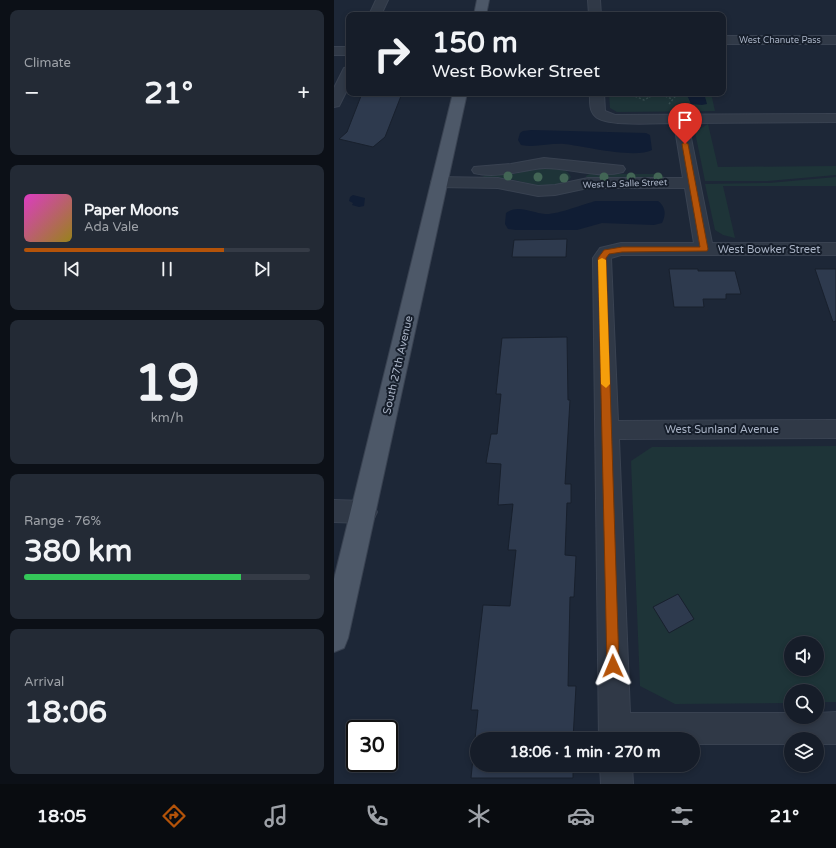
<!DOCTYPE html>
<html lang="en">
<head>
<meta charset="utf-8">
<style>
	:root { --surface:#161d29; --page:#232a35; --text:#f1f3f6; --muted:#9ea2a8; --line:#353b46; --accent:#b45309 }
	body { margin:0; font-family:"Varela Round",sans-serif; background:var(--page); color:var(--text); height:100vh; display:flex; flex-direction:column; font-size:15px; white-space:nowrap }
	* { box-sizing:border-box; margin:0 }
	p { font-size:13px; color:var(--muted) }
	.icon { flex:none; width:22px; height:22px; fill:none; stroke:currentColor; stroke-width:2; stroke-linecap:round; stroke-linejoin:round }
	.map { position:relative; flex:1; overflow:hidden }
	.drawer { display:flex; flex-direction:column; gap:10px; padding:10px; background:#0c1017; width:334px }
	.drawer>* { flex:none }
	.hud { position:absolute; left:12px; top:12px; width:380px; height:84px; border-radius:8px; box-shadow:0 2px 6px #0003,0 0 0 1px var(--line); background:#161d29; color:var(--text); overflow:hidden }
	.tools { position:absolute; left:450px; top:636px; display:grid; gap:8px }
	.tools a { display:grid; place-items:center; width:40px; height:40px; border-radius:50%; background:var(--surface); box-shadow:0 2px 6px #0003,0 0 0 1px var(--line); font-size:20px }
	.speed { position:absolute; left:12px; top:720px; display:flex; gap:8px; font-size:20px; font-weight:700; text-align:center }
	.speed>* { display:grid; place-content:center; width:52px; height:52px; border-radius:50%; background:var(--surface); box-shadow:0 2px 6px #0003,0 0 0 1px var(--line); line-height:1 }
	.speed .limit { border:2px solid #111; border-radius:6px; background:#fff; color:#111 }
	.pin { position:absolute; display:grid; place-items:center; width:34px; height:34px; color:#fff; margin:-41px -17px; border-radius:50% 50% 50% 0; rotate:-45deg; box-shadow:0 0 4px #0007 }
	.pin .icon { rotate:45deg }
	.me { position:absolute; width:44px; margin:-22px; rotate:359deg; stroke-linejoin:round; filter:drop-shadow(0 0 3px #0008) }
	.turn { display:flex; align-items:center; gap:14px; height:84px; padding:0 20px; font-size:18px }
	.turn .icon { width:52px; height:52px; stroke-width:2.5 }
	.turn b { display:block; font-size:28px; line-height:34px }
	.big { font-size:30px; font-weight:800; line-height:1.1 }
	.drawer .tile { flex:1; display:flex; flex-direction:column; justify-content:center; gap:6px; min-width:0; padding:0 14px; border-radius:8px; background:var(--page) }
	.drawer .dial { align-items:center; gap:0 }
	.dial b { font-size:52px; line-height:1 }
	.song { display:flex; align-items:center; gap:12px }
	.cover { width:48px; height:48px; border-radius:6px; background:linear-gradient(135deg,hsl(310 70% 55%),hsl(50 70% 35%)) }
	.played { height:4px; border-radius:2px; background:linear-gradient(90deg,var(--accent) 70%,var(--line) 70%) }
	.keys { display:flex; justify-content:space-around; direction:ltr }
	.heat { display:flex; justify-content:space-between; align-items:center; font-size:22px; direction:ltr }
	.charge { height:6px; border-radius:3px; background:linear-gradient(90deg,#34c759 76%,var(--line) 0) }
	.trip { position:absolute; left:136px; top:732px; width:230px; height:40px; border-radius:20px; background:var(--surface); box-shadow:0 2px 6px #0003,0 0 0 1px var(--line); font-weight:800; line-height:40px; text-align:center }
	.dock { display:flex; height:64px; justify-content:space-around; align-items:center; background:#090c10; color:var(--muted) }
	.dock .icon { width:28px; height:28px }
	.dock .active { color:var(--accent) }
	.dock b { font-size:18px; color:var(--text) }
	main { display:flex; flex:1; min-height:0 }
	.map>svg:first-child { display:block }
	.green { fill:#1e3438; fill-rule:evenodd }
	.water { fill:#101d34 }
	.building { fill:#2e3a4e; stroke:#18202d }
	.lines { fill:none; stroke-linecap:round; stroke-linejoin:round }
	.minor-casing { stroke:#394251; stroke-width:2 }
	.major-casing { stroke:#394251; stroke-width:2 }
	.path { stroke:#374d50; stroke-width:1.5; stroke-dasharray:2 2; stroke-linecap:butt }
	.minor { fill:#303947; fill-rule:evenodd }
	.major { fill:#4d5868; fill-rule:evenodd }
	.tree { fill:#426555 }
	.route { fill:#b45309; stroke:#753606 }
	.slow { fill:#f59e0b }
	.labels { text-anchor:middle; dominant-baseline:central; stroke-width:4; stroke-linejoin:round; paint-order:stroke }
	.far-street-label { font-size:9px; fill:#a9b3c5; stroke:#161e2b }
	.street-label { font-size:11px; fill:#a9b3c5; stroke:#161e2b }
</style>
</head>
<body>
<main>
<section class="drawer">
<div class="tile"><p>Climate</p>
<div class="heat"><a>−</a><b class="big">21°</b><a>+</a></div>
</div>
<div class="tile">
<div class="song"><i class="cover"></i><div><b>Paper Moons</b><p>Ada Vale</p></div></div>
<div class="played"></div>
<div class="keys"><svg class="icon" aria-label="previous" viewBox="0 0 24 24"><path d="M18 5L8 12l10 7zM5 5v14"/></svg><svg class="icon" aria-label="pause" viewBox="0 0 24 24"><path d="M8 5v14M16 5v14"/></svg><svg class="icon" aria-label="next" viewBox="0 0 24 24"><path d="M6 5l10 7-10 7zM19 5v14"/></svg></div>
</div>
<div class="tile dial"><b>19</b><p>km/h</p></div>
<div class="tile"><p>Range · 76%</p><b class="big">380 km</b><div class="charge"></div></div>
<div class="tile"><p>Arrival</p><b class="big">18:06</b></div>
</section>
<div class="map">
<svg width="502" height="784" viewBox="0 0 502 784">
	<rect width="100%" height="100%" fill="#1d2737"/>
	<path class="green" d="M275,93H377L381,111L283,112L276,108Z
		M374,124L384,167L502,166V175L434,181H371L361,132Z
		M211,168C220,168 233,167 237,177C227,196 191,181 175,179C167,178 158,178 150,178L148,177L151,175L180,174L198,169Z
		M255,174H325L331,177L328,178L252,177V176Z
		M502,177V186H389L401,238L389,235L381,230L371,184L435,183Z
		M502,446V702H483V691H457V703L341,704L306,686L297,461L318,447ZM457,643H483V669H457Z"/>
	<path class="water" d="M352,93H370L373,104L368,105L357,104Z
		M197,130L312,133L316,135L318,150C300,159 250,146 230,144C216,143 201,148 187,145L184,140L186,133L189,131Z
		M19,195L31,198L30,206L25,207L18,205L19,203L15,201L16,197Z
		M262,201H324C332,207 332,215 328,223L320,225L268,223L243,230H182L174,229L171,224L172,213C184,204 198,213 211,214C223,215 249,204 262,201Z"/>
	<path class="building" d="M27,96H67L51,137L39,147L5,139L13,132Z
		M233,239L232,257H178L180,240Z
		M335,269H364V271H401L407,294H392V299H369L370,307H340Z
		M481,269H502V321L499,322Z
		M233,337L234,400H236L231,484H237V503H233L231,555L242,556L240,597H236L234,686H242L239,739H143V765H239V778H137L144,710H137L149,605L176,606L182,550H174L179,504L164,505L167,464L152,463L157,434H163L167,394H162L168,338Z
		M344,594L360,619L335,633L319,607Z"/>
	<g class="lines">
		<g class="minor-casing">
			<path id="minor" d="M42,0H54L47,15H35Z
				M254,0H266L267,15H255Z
				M389,36H502V44H389Z
				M0,47H15V55H0Z
				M15,67V86L5,106L0,107V88L10,68Z
				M256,93H270L271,111L281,115L502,114V122L354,123L378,243H502V255H287L277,258L284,421L502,420V438L285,439L296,713H457V717H483V713L502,712V744H483V739H457V744H359V739H265L259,258L266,248L287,243H360L351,188H254L221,195L204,196L164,188L105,187L99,185L97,182L99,179L105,177L164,178L204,186L221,185L254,178H349L340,123C323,123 271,127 261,116C255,110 256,101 256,93Z
				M210,158L289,166L291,169L289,172C264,179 236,168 211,168C204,168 197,170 190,171C174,174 156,177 140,173L138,170L140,167L177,164Z
				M0,500L30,501L39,504L43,512L39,520L30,523L0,522Z
				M266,765H298L299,784H267Z"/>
		</g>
		<g class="major-casing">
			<path id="major" d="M143,0H155L152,15H140Z
				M119,93H133L14,638L10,648L0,652V579Z"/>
		</g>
		<path class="path" d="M302,93L298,95L310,100L323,93
			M307,93L316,97
			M324,93L338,99
			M335,104L344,93"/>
		<use href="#minor" class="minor"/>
		<use href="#major" class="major"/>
	</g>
	<g class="tree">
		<circle cx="174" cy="176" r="4.5"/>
		<circle cx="204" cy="177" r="4.5"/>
		<circle cx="270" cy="177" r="4.5"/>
		<circle cx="297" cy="177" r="4.5"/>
		<circle cx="324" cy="177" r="4.5"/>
		<circle cx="230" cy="178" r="4.5"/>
	</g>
	<path class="route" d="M351,142L354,144L374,249L373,251L288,252L275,254L272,258L285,666L283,670L279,672L275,670L273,666L264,258L270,250L288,247H366L348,144Z"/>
	<path class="slow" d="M268,258L272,260L276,384L272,388L267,384L264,260Z"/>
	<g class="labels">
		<g class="far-street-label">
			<text x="446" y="40">West Chanute Pass</text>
			<text transform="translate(291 184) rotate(-2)">West La Salle Street</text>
		</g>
		<g class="street-label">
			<text x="435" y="249">West Bowker Street</text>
			<text transform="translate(64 365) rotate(-77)">South 27th Avenue</text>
			<text x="388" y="429">West Sunland Avenue</text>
		</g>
	</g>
</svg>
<div class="tools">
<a><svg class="icon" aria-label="sound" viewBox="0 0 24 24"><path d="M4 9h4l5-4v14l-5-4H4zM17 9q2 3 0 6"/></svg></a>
<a><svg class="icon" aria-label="search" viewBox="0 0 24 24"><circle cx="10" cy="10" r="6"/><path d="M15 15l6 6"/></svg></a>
<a><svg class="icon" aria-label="layers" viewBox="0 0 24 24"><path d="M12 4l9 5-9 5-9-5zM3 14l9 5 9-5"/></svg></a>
</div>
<div class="speed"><div class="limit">30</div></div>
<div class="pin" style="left:351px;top:144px;background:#d93025"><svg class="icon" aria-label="arrive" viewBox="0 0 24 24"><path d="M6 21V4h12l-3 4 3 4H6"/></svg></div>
<svg class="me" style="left:279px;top:666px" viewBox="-20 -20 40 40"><path d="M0-17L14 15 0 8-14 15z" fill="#b45309" stroke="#fff" stroke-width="4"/></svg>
<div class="trip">18:06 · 1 min · 270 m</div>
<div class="hud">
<div class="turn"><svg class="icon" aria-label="right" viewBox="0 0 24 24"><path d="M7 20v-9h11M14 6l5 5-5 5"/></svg><div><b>150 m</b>West Bowker Street</div></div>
</div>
</div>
</main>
<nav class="dock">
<b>18:05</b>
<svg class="icon active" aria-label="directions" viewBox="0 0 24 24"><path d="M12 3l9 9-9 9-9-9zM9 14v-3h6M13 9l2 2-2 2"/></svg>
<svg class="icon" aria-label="music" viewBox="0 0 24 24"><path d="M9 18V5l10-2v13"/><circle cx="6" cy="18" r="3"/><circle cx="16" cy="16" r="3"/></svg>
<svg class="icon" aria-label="phone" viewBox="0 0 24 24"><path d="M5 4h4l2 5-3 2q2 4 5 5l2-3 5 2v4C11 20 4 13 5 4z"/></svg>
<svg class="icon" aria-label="climate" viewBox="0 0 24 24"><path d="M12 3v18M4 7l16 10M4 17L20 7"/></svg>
<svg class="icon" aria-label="car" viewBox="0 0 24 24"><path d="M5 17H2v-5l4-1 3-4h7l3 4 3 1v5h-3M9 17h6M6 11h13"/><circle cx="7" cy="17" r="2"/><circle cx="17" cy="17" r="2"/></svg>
<svg class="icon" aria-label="filters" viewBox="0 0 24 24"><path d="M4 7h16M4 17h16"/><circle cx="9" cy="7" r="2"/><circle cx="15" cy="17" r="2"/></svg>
<b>21°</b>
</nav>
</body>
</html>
